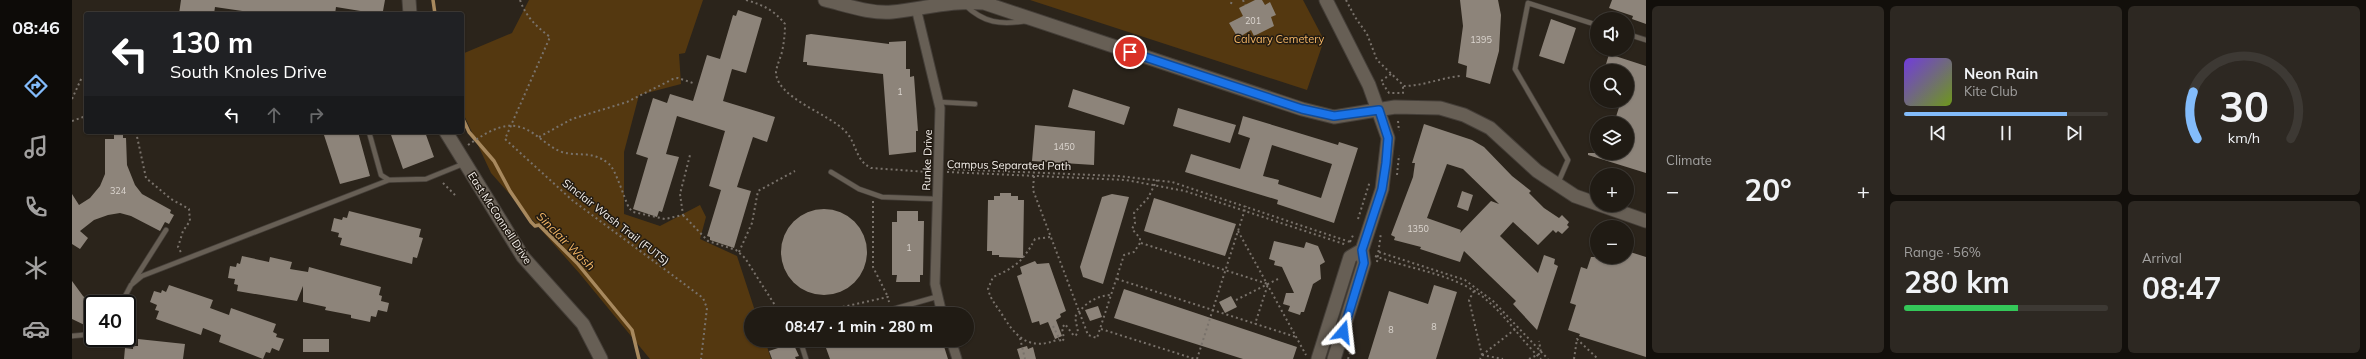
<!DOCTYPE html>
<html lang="en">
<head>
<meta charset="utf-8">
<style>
	:root { --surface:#201b14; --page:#2d2822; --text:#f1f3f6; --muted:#a2a1a0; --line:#3d3934; --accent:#83bcfb }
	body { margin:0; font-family:Mulish,sans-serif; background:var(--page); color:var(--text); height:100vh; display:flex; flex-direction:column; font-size:15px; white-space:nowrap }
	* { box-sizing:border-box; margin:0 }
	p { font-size:13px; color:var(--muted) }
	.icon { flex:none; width:22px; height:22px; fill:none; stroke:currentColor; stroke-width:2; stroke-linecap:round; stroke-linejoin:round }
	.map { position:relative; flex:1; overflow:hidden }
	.drawer { display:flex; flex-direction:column; gap:6px; padding:6px; background:#120f0b; width:720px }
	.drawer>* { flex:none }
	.hud { position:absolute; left:12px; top:12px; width:380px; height:122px; border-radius:4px; box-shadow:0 1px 3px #0004,0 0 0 1px var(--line); background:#202124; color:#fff; overflow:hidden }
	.controls { position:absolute; left:1518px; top:12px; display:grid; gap:8px }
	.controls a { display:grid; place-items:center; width:44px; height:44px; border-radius:50%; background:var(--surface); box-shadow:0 1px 3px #0004,0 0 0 1px var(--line); font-size:20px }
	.speed { position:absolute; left:12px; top:295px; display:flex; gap:8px; font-size:20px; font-weight:700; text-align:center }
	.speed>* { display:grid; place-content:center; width:52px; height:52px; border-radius:50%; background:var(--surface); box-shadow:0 1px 3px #0004,0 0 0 1px var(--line); line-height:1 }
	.speed .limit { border:2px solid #111; border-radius:6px; background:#fff; color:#111 }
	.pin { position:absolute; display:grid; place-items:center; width:34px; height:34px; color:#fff; margin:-17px; border:2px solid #fff; border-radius:50%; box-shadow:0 1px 4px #0007 }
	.me { position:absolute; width:44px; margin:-22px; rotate:17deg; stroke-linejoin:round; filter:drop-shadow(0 0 3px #0008) }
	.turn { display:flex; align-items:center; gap:14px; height:84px; padding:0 20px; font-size:18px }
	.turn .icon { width:52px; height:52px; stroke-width:2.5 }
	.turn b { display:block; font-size:28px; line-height:34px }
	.lanes { display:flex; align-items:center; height:38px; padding:0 20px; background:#0003; justify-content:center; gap:20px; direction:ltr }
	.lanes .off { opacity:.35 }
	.big { font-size:30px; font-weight:700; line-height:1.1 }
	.drawer .card { flex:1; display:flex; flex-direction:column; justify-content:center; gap:6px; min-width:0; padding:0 14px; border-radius:6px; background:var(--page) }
	.drawer .dial { align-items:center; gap:0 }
	.dial svg { height:104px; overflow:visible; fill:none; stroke:var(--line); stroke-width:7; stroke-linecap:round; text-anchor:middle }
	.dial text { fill:var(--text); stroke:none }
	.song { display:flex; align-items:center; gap:12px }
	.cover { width:48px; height:48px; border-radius:6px; background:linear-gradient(135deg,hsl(260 70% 55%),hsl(80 70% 35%)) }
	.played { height:4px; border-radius:2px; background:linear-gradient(90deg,var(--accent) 80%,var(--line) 80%) }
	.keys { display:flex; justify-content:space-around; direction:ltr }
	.heat { display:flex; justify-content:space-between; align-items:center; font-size:22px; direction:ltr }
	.charge { height:6px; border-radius:3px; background:linear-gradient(90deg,#34c759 56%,var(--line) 0) }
	.drawer .tiles { flex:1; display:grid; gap:6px; grid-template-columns:repeat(3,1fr) }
	.card:first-child { grid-row:span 2 }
	.trip { position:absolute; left:672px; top:307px; width:230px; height:40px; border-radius:20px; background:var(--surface); box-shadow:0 1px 3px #0004,0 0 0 1px var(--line); font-weight:700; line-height:40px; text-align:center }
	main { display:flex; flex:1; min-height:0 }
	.tabs { display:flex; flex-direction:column; width:72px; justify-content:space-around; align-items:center; background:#0d0b08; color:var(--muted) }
	.tabs .icon { width:28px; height:28px }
	.tabs .on { color:var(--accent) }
	.tabs b { font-size:18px; color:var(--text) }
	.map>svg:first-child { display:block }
	.green { fill:#543810 }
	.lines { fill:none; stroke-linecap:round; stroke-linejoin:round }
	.stream { stroke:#a8895e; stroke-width:3.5 }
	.building { fill:#8d847a; fill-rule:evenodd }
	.lane-casing { stroke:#453f39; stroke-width:6 }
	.street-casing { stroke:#453f39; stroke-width:11 }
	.secondary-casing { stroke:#453f39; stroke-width:15 }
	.path { stroke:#79726b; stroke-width:2; stroke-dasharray:2 3; stroke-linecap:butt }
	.lane { stroke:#675f55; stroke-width:4.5 }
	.street { stroke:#675f55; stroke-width:9 }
	.secondary { stroke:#675f55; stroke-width:13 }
	.route-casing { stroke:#114b97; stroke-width:10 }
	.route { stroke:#1a73e8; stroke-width:7 }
	.labels { text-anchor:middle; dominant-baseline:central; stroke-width:3; stroke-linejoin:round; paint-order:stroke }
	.number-label { font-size:9px; fill:#dcd6d0 }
	.park-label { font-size:11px; fill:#f5b665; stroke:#211a12 }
	.street-label { font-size:11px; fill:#f7f2ed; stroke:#211a12 }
	.water-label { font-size:12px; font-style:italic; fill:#f4b664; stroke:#211a12 }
</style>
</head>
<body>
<main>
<nav class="tabs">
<b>08:46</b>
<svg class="icon on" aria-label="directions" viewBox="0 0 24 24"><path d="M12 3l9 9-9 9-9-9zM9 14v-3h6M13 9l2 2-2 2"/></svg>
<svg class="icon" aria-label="music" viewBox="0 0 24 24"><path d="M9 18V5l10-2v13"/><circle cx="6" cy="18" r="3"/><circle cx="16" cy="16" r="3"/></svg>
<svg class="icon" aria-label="phone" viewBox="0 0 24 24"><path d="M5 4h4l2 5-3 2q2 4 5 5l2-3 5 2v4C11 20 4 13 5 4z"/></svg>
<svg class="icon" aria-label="climate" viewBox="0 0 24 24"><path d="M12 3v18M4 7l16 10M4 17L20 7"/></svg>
<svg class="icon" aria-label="car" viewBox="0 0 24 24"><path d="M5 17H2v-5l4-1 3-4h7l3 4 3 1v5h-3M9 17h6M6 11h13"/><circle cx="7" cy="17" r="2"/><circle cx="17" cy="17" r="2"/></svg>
</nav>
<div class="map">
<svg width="1574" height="359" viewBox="0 0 1574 359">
	<rect width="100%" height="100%" fill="#2b241b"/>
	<path class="green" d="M457,0H631L613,53L607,54L609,84L567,95L552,152V214L588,226L628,205L634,217L628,239L665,256L684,314H679V340H693L699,359H578L508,274L419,173L390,111V54L440,33Z
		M958,0H1231L1252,40L1235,90Z"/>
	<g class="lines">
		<path class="stream" d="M361,0L363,14
			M390,117L397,132L422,161L438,191L459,222L463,226L467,225L505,263L560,330L567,359"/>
	</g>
	<path class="building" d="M109,0H313L311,11H308L307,14L264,7L263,14H190L143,7L142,14H107Z
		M1183,0H1190L1193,5L1198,2L1204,15L1199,17L1202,26L1182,36L1179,30L1166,38L1157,23L1171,16L1167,8Z
		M1388,0H1426L1429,15L1427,51L1418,84L1394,77L1395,66L1386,63L1391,26Z
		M1540,0H1574V24L1560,19L1561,16L1537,8Z
		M666,10L690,18L674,73L660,69L651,101L703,117L695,142L681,137L665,187L679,191L662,248L638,240V237L635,236L649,190L637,186L653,131L605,116L594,154L607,157L590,212L587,211L585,217L561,209L576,158L564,154L581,98L595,103L598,94L621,101L635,55L648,59L661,15L664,16Z
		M1479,19L1504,28L1492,64L1467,56Z
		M739,34L817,44V42L834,41V69H838V77L842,76L846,131H844V152L817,155L811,74L735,65V62H731L734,35Z
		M1537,54L1574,66V173L1516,155V153H1555V123H1542L1549,101H1555V71H1532Z
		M1001,89L1058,107L1052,125L996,107Z
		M1106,108L1164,125L1158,143L1101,126Z
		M1171,116L1266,145L1267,142L1286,148L1262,223L1205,204L1206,200L1113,172L1119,154L1168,169L1178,138L1166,134ZM1200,145L1260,164L1249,198L1206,184L1207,180L1191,176Z
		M1352,124L1400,140L1412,147L1440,176L1459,191L1457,193L1472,208L1487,218L1490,215L1497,222L1495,225L1497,227L1490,234L1486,231L1484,233L1481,230L1466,245L1441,222L1428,236L1466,273L1472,255L1483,259L1482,264L1486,266L1465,330L1441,304L1444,301L1392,251L1388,262L1348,249L1349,247L1322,240L1323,237L1319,235L1341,177L1343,163H1340ZM1375,164L1391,169L1427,204L1419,201L1388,233L1389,230L1355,218Z
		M963,125L1023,131L1022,165L960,161Z
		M251,132H286L298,176L268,184Z
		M318,132H353L362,157L331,169Z
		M42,133H51V138H54L55,165L63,185L70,194L99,210L98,213L102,215L97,224L93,222L88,231L59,216L48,213L36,215L22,220L8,231L16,238L8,249L0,244V194L7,205L18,198L28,186L33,174V139H42Z
		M1390,191L1401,195L1396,211L1385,207Z
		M928,193H939V196H946V200H952L951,258L927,257V255H920V251H915L916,200H922V196H928Z
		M1040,194L1057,197L1031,284L1011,277L1008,267L1030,197Z
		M1082,198L1164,224L1153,256L1072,231Z
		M709 252a43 43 0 1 1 86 0a43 43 0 1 1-86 0Z
		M277,211L349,229L347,237L351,238L345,258L341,257L340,264L268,245L270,238L266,237L267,233L259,231L262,218L270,220L271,217L275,218Z
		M825,211H846V221H852L851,275H848V282H824L825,275H820V222H825Z
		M1202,241L1232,248L1234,242L1246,246L1253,262L1248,265L1249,279L1241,284L1232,312H1229L1228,315L1216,311L1218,306L1211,304L1214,293H1222L1210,267L1202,265L1203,261L1197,259Z
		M1555,251L1574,257V357L1507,336L1508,334L1496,330L1504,305L1498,303L1509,267L1515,269L1519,257H1555Z
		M170,256L197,262L198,257L220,262L218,269L236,272L237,267L309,287L307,295L310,296L309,301L317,303L315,312L306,310L304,317L299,316L298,322L279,318V315L253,310L254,307L231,302V286L225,301L165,291L166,285L162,284L163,279L156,278L158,266L164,267L165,263L168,264Z
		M963,261L965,264L977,263L994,311L988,314L989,317L984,320L990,336L983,339L976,322L968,325L967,321L960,323L945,276L950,274L948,267Z
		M0,281L11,296L21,305V329L0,319Z
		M97,285L141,300L138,308L157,315L159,308L204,324L201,332L205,334L204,337L212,339L207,351L200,348L198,353L194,352L191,359L147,342L149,335L131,328L129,335L84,319L87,311L83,310L85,305L78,302L82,291L89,293L90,290L94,292Z
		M1362,285L1385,292L1364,359H1296L1317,291L1356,304Z
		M1052,289L1225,347L1221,359H1171L1042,318Z
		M1159,296L1165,307L1153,313L1147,302Z
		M1026,306L1030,317L1018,321L1013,310Z
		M66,339L113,344L111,359H52L53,348L61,349V346H66Z
		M231,339H257V352H231Z
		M777,340H870L876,359H758L754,348Z
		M721,343L727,356L723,357L724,359H700L697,351Z
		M955,346L956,349L961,347L964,359H948L945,349Z"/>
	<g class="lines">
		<g class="lane-casing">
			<path id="lane" d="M893,5C912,23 928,25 954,21
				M1555,34L1574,40
				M867,102L903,104
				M297,132L309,175L317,180
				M759,172L787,189L810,197L865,199
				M1486,183L1496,160L1443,69L1456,3L1525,25
				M61,282L94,230
				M49,304L59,285L70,276L317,180L354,179L391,164
				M804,314L864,297
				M0,336L21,334
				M728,340L734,359"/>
		</g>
		<g class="street-casing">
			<path id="street" d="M844,8L868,108L863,284L870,314
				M879,340L885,359"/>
		</g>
		<g class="secondary-casing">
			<path id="secondary" d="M337,0L338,14
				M753,0C774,5 799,14 820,12C851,9 880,0 912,3L1230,109L1262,117L1323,107L1368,108L1392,115L1418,128L1465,171L1503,196L1574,221
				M1254,0L1297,85L1316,138L1310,189L1290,250L1292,263L1262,359
				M374,132L451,257L511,324L529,359
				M1246,359L1278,257L1290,250"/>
		</g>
		<path class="path" d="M448,0C454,17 464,26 478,37L433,139L500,200L631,298L635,308L629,359
			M674,0C691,5 702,10 713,24C713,34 712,42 710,52C708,59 705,65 704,72C704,98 758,114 774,132C785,144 783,160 799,168L856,172
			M1171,0L1173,5
			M1274,0L1283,17L1295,34L1305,60L1332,86C1351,86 1368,78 1388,76
			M1159,4L1160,0
			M1319,74L1309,81L1317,93H1331V86
			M0,99L10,77
			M0,121L14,116
			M1326,121L1327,131
			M64,132L74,178L99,199L117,209L118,221L111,231L106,247L110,254
			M467,137L500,119L555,102L601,79L606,78L621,83
			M396,145C417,131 438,116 462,134C471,140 479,148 490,152C508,157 520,150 537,164C544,170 552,198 557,208L561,212L593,219L611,215L608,194L618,155
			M876,169L1046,176L1100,182L1278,242
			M875,172L1054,180L1113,191L1275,245
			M1325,175L1327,155
			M962,176L961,190L1016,335L1025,338L1052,255L1062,252L1068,243V238L1060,229L1063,223L1062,213L1076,198L1085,180
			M371,183L385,197
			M801,201V267L816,297
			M611,215L636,241L664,250L673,258L706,310V314
			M1286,219L1298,181
			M1166,231L1234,355
			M978,237L963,239C951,261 944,267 921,277L916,289C919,301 925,306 931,316C945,339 959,351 987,339
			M1278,242L1282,233
			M1069,243L1196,284L1183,324
			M667,252L680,223L686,191L723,171
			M1307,252L1393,280L1421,301L1476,359
			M1303,256C1337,269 1377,273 1407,294C1431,311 1448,339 1469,359
			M1305,262L1309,233
			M1045,279L1224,337
			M1402,291L1397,300L1410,355L1408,359
			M1164,300L1206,279
			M706,310L752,311L816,297L817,302
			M981,326L989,342L992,339L990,328L993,324L1002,336L1004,335L1006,332L1003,317C1012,304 1023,296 1039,295
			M1029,329L1123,359
			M948,338L953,359
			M1410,355L1446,327
			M1410,355L1431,359
			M1125,359L1174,206
			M1276,359L1278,353
			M1457,359L1469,353L1467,341
			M1502,359L1505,339L1526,359"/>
		<use href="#lane" class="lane"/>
		<use href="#street" class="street"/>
		<use href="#secondary" class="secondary"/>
	</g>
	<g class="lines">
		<g class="route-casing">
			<path id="route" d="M1058,52L1230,109L1262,116L1307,110L1316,138L1314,163L1310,189L1290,250L1292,263L1271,332"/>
		</g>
		<use href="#route" class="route"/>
	</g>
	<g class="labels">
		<g class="number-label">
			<text x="1181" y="20">201</text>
			<text x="1409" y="39">1395</text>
			<text x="828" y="91">1</text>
			<text x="992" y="146">1450</text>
			<text x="46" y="190">324</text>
			<text x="1346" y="228">1350</text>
			<text x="837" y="247">1</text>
			<text x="1362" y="326">8</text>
			<text x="1319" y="329">8</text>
		</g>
		<g class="park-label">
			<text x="1207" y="39">Calvary Cemetery</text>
		</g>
		<g class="street-label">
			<text transform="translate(855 160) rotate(-88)">Runke Drive</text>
			<text transform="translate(937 165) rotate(1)">Campus Separated Path</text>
			<text transform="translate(428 218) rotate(57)">East McConnell Drive</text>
			<text transform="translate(544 222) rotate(38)">Sinclair Wash Trail (FUTS)</text>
		</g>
		<g class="water-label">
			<text transform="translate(494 241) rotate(45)">Sinclair Wash</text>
		</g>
	</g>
</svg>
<div class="controls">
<a><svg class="icon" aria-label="sound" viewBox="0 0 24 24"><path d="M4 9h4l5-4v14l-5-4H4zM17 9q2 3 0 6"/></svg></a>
<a><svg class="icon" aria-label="search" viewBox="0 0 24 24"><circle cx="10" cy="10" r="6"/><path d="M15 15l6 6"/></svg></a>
<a><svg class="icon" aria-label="layers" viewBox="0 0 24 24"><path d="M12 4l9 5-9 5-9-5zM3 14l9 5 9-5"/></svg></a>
<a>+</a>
<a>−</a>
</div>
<div class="speed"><div class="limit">40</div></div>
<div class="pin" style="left:1058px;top:52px;background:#d93025"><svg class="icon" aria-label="arrive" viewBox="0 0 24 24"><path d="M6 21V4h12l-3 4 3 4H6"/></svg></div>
<svg class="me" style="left:1271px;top:332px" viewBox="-20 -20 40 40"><path d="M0-17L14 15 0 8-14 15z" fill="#1a73e8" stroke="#fff" stroke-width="4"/></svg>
<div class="trip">08:47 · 1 min · 280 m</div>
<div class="hud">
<div class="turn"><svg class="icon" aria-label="left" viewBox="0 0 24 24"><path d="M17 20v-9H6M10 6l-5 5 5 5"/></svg><div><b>130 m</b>South Knoles Drive</div></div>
<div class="lanes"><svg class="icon" aria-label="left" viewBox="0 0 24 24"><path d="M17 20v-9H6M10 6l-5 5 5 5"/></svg><svg class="icon off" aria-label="ahead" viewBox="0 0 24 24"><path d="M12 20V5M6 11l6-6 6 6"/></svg><svg class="icon off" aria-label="right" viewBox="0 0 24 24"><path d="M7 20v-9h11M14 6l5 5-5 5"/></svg></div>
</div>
</div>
<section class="drawer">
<div class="tiles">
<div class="card"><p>Climate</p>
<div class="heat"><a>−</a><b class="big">20°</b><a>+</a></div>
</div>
<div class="card">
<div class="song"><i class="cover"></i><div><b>Neon Rain</b><p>Kite Club</p></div></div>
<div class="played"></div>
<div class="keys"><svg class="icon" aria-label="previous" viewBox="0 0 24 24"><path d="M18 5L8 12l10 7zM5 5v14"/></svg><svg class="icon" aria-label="pause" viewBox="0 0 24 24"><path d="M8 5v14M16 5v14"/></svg><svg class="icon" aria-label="next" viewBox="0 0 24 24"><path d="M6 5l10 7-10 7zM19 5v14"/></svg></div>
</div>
<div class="card dial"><svg viewBox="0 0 100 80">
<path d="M14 69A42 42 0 1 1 86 69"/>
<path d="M14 69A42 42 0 0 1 11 33" stroke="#83bcfb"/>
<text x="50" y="56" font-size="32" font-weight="700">30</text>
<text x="50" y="72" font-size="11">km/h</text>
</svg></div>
<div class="card"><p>Range · 56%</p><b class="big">280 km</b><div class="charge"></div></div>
<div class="card"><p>Arrival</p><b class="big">08:47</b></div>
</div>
</section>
</main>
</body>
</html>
